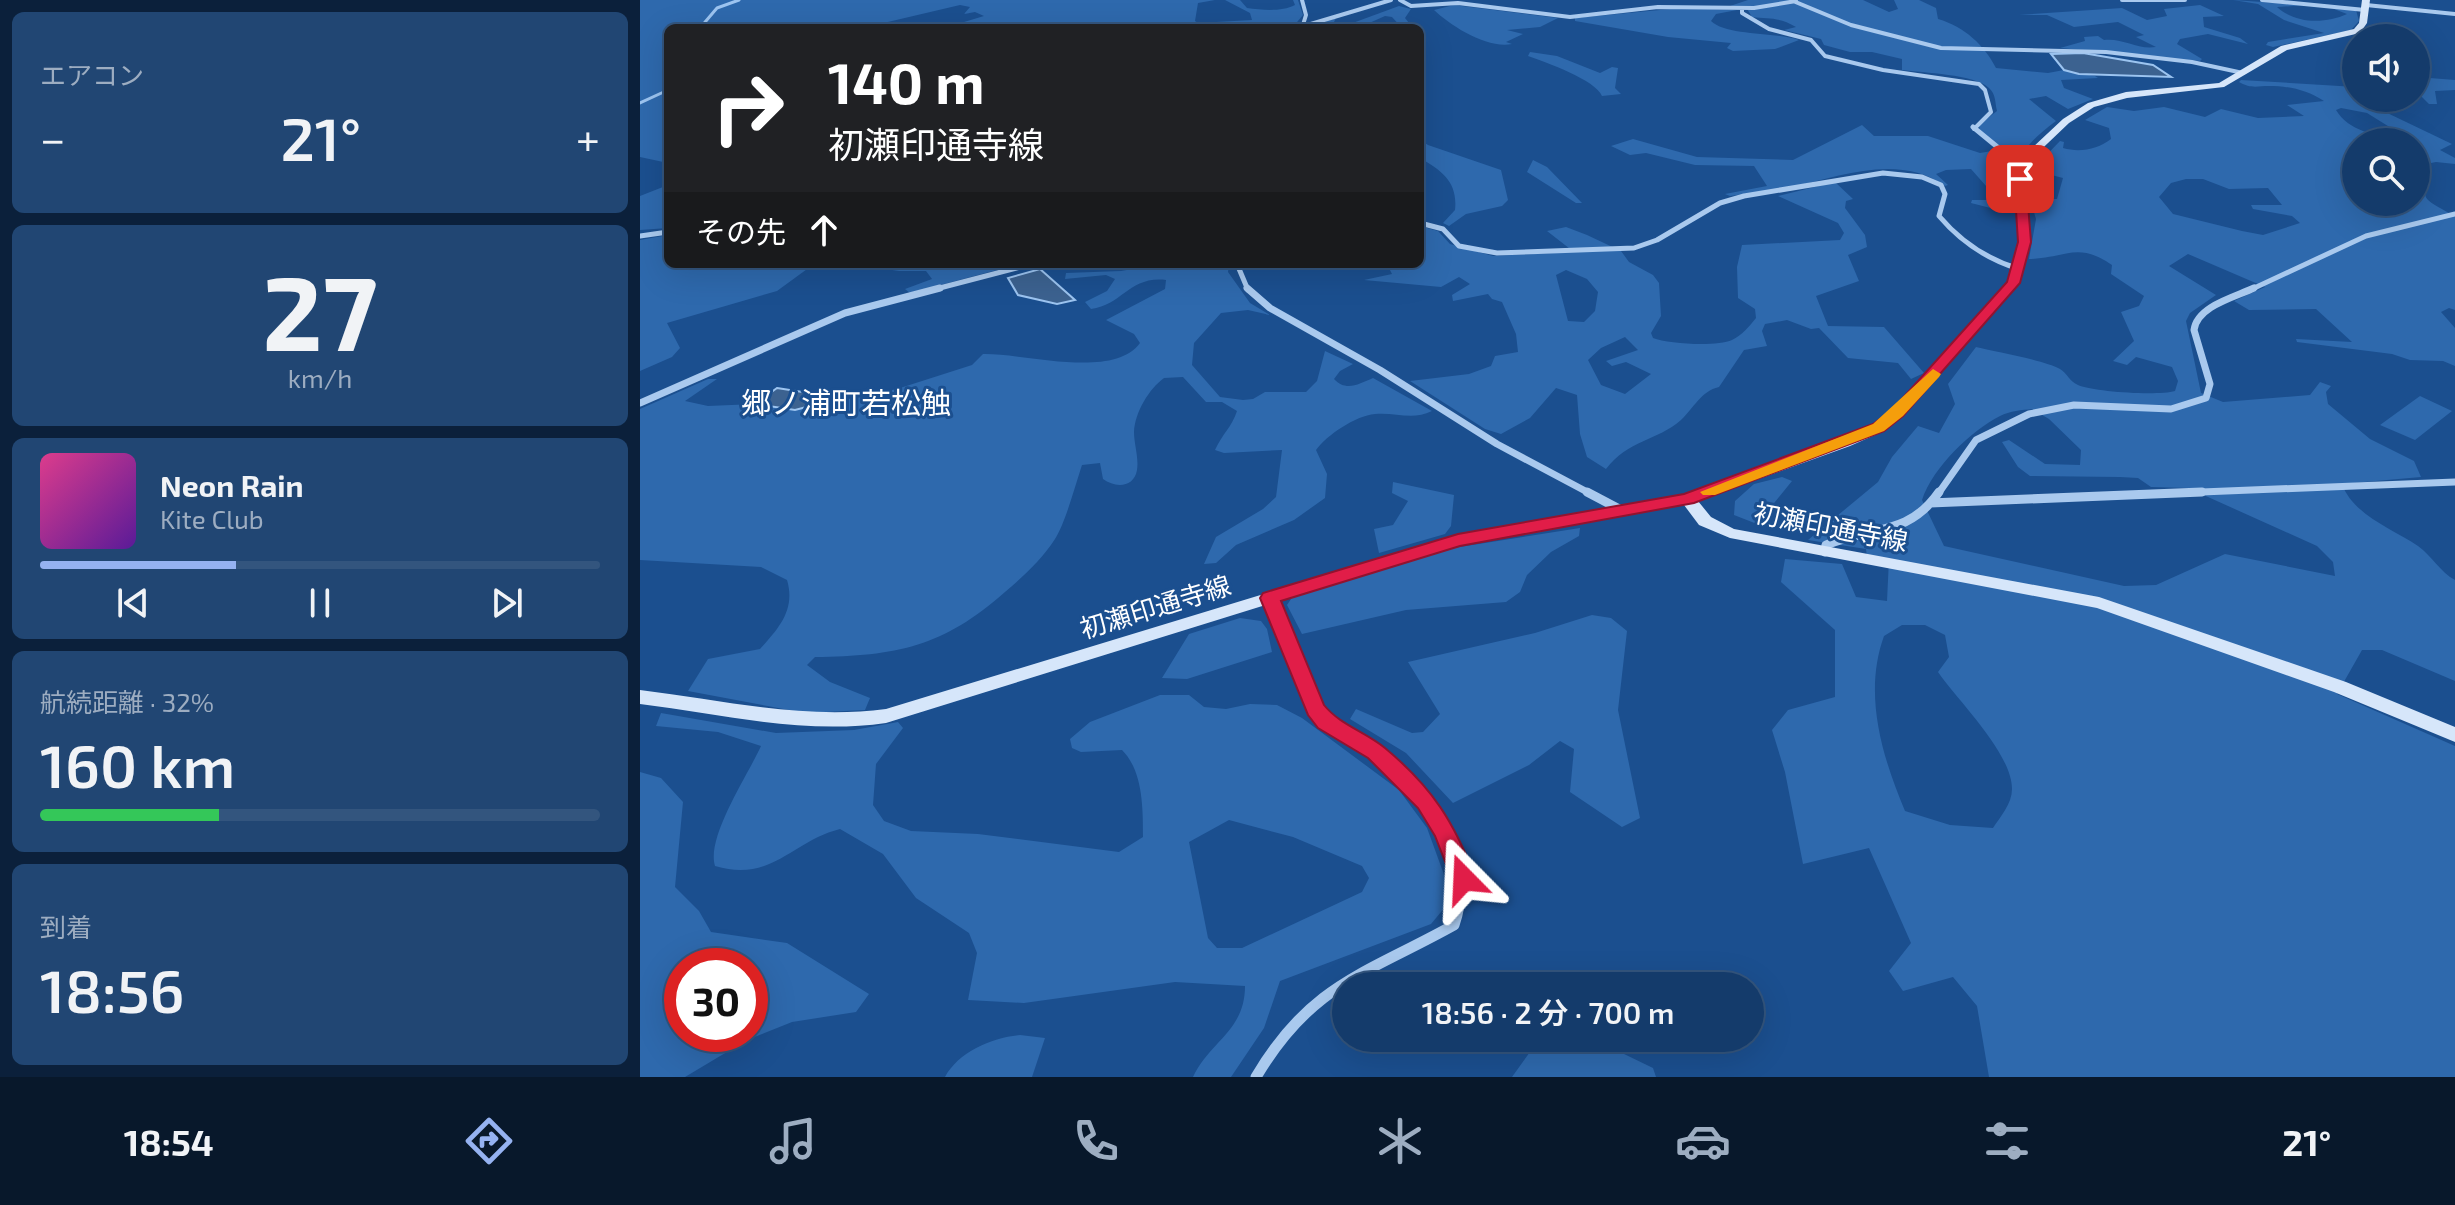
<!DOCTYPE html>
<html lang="ja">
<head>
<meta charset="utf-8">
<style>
	:root { --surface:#143b6b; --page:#214673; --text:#f1f3f6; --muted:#9dadc1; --line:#33557e; --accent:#95b2f1 }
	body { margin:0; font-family:"Exo 2","Noto Sans JP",sans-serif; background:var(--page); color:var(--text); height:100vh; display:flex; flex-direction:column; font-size:30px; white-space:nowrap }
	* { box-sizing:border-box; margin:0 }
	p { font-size:26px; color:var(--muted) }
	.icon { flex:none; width:44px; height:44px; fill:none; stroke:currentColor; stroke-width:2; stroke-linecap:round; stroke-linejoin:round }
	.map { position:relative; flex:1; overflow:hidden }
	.panel { display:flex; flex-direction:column; gap:12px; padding:12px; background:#0b203b; width:640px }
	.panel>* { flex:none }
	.banner { position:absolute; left:24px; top:24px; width:760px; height:244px; border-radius:12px; box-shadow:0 8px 32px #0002,0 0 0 2px var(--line); background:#202124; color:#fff; overflow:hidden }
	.buttons { position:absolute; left:1702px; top:24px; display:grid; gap:16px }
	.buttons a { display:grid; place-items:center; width:88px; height:88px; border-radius:50%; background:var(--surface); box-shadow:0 8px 32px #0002,0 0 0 2px var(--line); font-size:40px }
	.speed { position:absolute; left:24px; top:948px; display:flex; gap:16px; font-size:40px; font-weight:700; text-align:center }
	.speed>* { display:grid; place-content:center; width:104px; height:104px; border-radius:50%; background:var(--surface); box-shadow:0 8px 32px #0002,0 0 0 2px var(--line); line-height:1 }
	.speed .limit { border:12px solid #d22; background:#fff; color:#111 }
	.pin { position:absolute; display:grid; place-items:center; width:68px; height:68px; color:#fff; margin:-34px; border-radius:16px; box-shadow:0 4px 12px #0006 }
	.me { position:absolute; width:88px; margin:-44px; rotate:339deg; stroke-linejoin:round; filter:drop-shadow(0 0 6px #0008) }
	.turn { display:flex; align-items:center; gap:28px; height:168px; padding:0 32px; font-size:36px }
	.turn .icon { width:104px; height:104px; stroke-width:2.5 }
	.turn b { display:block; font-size:56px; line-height:68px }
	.then { display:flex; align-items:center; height:76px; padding:0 32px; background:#0003; gap:16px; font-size:30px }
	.big { font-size:60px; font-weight:600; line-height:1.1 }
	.panel .widget { flex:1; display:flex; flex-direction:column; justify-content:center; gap:12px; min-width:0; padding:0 28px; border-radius:12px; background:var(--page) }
	.panel .dial { align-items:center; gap:0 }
	.dial b { font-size:104px; line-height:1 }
	.song { display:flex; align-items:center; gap:24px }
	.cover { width:96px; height:96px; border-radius:12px; background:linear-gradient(135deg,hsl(330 70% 55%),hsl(270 70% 35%)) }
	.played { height:8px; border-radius:4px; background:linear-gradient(90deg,var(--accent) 35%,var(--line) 35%) }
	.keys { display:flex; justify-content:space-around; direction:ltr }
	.heat { display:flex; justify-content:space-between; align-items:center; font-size:44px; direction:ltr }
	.charge { height:12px; border-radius:6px; background:linear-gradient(90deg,#34c759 32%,var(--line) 0) }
	.trip { position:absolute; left:692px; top:972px; width:432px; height:80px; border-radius:40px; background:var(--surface); box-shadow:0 8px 32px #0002,0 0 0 2px var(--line); font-weight:600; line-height:80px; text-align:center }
	.menu { display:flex; height:128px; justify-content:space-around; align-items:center; background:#08182b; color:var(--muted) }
	.menu .icon { width:56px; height:56px }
	.menu .on { color:var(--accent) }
	.menu b { font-size:36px; color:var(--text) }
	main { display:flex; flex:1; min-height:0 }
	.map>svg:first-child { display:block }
	.green { fill:#2e69ad; fill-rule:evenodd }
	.water { fill:#3c6290; stroke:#9cc4f0; stroke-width:2 }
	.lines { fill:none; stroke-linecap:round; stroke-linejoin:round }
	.stream { stroke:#9cc4f0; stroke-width:3 }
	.street-far4 { stroke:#a9c9ee; stroke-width:4 }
	.street-far3 { stroke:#a9c9ee; stroke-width:5 }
	.street-far2 { stroke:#a9c9ee; stroke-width:7 }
	.street-far1 { stroke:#a9c9ee; stroke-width:9 }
	.street { stroke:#a9c9ee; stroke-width:11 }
	.secondary { fill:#d6e6fa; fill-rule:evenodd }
	.route { fill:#e11d48; stroke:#92132f; stroke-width:2 }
	.slow { fill:#f59e0b }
	.labels { text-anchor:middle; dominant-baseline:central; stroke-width:6; stroke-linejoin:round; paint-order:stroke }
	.street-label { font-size:26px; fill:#fff; stroke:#1b4f8f }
	.quarter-label { font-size:30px; fill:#fff; stroke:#1b4f8f }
</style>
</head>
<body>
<main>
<section class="panel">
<div class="widget"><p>エアコン</p>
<div class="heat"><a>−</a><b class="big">21°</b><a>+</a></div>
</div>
<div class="widget dial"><b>27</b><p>km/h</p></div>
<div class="widget">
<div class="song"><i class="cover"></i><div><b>Neon Rain</b><p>Kite Club</p></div></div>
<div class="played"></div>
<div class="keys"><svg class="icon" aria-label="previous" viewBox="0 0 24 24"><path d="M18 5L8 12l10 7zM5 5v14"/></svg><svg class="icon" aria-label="pause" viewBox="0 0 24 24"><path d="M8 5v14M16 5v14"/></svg><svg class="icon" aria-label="next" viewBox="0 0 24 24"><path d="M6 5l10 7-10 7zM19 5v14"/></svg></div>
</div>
<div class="widget"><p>航続距離 · 32%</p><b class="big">160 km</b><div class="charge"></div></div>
<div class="widget"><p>到着</p><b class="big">18:56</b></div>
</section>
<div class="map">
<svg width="1815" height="1077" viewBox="0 0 1815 1077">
	<rect width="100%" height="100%" fill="#1b4f8f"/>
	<path class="green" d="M0,0H575L558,3L555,21L558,23L612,20L610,13L585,0H600L607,8C622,10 642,12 655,5L653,0H658L663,15L652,28H304L344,16L335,12L324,14L330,7L320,5L235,25L242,28H28V163L0,157Z
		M1108,0H1223L1249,12L1258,9L1254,0H1279L1296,8L1298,19C1325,27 1344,45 1356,68L1408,73L1424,70L1455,76L1458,78L1421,80L1424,88L1453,99L1428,109L1406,96L1389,99L1416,121C1381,147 1368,166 1372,211L1366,212L1331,203L1332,200H1352L1354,195L1331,169L1306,170L1296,174L1308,185L1305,186C1259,153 1201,176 1151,187C1131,192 1110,193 1090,196L1085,194L1127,186L1114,166L1055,165L1006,153L990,155L971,146L993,139L1057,157L1153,160L1222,125L1234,136H1288L1340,153L1358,150L1339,130L1340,124L1357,111C1355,103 1356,94 1349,88C1335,74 1283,73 1262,70V59L1232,52H1210L1184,45L1181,39L1144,30L1156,27C1140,17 1129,19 1112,17L1106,7L1090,6Z
		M1593,0L1668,5L1637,7C1656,24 1685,24 1707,14L1694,9L1716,10L1719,21L1711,30L1633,47L1626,45L1628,42L1684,33L1644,20L1618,4Z
		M814,5L918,18L900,27L867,30L883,34L866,42L872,44C847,49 811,26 794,10Z
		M1560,5L1584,16L1563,17L1564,27L1600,38L1608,44L1568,34L1540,39L1537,44L1562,59L1560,61L1420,48L1445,41L1444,37L1458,36L1464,40C1484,38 1497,50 1516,47L1496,37L1504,35L1478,22L1434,27L1407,15H1379L1482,8L1507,20L1527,16L1524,9Z
		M759,6L771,9L765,18L773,28H762L752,17L745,16L718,28H668L696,18L693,24H710Z
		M1041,8L1097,10L1076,14L1071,21C1086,36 1136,32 1159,40L1135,49L1093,51L1087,48L1091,43L1028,37L935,21V18Z
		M890,52L917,56L960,73L972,67L978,68L975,88L981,94L962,96C956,80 905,62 888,56Z
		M1789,66L1792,68L1778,71L1777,77L1815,80V90L1795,91L1797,104H1789L1776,91V68Z
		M1601,80L1716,87V98L1812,144L1800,150L1815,158V164L1796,162L1786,164C1797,201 1764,190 1815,216V310L1809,308L1801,312L1815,328V366L1803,361L1770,360L1752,354L1657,342L1656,339L1712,342L1676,309L1609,310L1594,301L1625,287L1548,254L1529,266L1576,295L1550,313L1546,321L1561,393L1583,402L1670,395L1680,382L1691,386L1686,392L1688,404L1730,439L1774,461L1781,477L1702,484C1713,515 1753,529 1778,546C1792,556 1800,572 1815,580V681L1742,650H1722L1697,694L1815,746V1077H1349L1337,1006L1313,977L1263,991L1249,971L1271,943L1229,848L1163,864L1145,772L1132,730L1148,710L1195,697V630L1141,582L1145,559L1202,564L1216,597L1247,601L1249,559L1227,557L1226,549L1168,540L1238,482L1252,457L1278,426L1299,433L1315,404L1308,384L1336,347C1357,352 1404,360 1420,369C1427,373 1430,382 1438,385C1454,392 1518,396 1535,391L1538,381L1532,367L1496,357L1487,365L1473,361L1494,341L1481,312L1499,306L1504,296L1471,274L1472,265C1437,241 1427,258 1389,259L1396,219L1390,199H1417L1423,178L1392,170L1420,141L1424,142L1423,148C1440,153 1458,149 1471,139L1469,128L1445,120L1467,107L1494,111L1524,107L1565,117L1581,109L1618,118L1664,116L1647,105L1684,101C1667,90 1649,86 1629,86C1617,86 1611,89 1599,82ZM1701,108L1727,113L1764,136C1740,137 1710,133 1696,110ZM1716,142H1776V202H1716ZM1546,179H1563L1589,189L1628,188L1642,205H1611L1613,209L1652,216L1660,223L1623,235L1602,231L1533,214L1519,197L1531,183ZM1392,409L1409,419L1441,450L1440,465L1405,464L1369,440L1362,442L1378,467L1390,476L1480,477L1498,478L1511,487L1548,488L1677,546L1693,562L1695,576L1585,554L1516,585L1484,586L1304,546L1282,500C1293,467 1331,431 1360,416C1370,411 1382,410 1392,409ZM1262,625H1285L1305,635L1309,657L1298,672C1318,701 1372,753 1372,789C1372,804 1360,817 1353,828L1310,825L1265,811C1242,756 1223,694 1244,636Z
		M780,140L788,145L861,170L868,200L862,206L826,214L809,226L803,223L815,210C818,183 803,171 780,158Z
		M893,160L907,167L942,203H936L887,172Z
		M1195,182L1213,199L1206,201L1205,208L1225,235L1227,247L1208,255L1219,281L1176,296L1188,326L1244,327L1284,373L1271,379L1258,363L1208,358L1179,328L1171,329L1147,320L1125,324L1122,331L1127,346L1104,350L1079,387C1061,391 1054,408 1041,420C1017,441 988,440 966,469L947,457L940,434L937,395L916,388L890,418L861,434L845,429L770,381L829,374L851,366L855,356L878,352L876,334L862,302L852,299L848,294L813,301L812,295L830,284L819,277L801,287L724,280L752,274L749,268L780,264V226L798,231L810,244L853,256L934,252L907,231L926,227L947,235L981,251L989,262L1013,275L1019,283L1021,316L1011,333L1013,338C1028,344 1077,347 1092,340C1102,335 1109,327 1116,318L1115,309L1098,298L1097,267L1102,245L1200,240L1204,233L1198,223L1138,196ZM926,270L947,279L958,292L955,311L944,322L928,321L916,275ZM985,337L998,350L966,361L972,366L986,362L1011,374L985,394L961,385L948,360L961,348Z
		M28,185V228L0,230V196Z
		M28,235V264H174L137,291L27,323L40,348L32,357L0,371V240Z
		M211,264H380L270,293L265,289L292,279L286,271H259Z
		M520,264H589L588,272L610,303L630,315L608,310L581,313L554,343L552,365L580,397L603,400L613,399L625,392H666L677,381L685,351L713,364L700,371L694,379C706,392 719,384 733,378L792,411C772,421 756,412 735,414C715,416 687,435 676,450L687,474L685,498L654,520L596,545L576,563L564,564L576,537L623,509L636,497L642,450L584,453L575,450C582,434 592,427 597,411L582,402H566L543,377L524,378C509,389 495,412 494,432C494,444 499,458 497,470C494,488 475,488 463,479L460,463L442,465C436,483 425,524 415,539C402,559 383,577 365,592C303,647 256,656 175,657L167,665L190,682L230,698L225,710L165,713L48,691L68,659L120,649C138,629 156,610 147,580L121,567L0,560V409L68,379H77L45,401L68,406L115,404L155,410L257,389L332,365L343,354C385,353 473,380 500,343L494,334L466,320L525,289L526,280C489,276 483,305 451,309L445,302L467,291L475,279L466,275L425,279L426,273L481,271Z
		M1780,396L1812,411L1775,440L1740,425Z
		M1142,477L1152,481L1117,524L1094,515L1095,501L1114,484Z
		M753,482L814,495L811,526L805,534L739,553L734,529L753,525L768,501L752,493Z
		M940,528L939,536L911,552L887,575L880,592L866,602L766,610L662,634L647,605L653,596L807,549Z
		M952,615L971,618L987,631L978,710L1000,818L982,827L930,792L934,749L920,741L889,765L813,803L766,753L710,719L716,709L772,733L783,732L800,714L768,662L895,633Z
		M600,618L621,621L627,629L632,652L547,679L522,678L549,634Z
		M520,695H549L564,707L586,709L610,704L637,705L662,718L759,790L787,828L810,891L806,906L791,924L640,981L624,1028L591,1077H553C570,1041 605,1031 605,986L535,982L384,1003L328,1000L337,953L329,933L276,898L243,854L200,829C152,841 132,883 75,866C66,837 108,775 121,746L78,732L16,726L21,713L136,733L214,730L258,722L263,728L236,764L233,805L244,821L271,831L338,834L479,852L503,837C503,808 503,771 482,750L441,752L432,748L430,739L450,722ZM589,820L653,837L722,866L729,878L722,892L602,948H577L568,938L549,842Z
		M0,772L21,778L43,802L35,887L59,911L71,932L147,943L229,994L216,1012L152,1022L107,1040L45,1077H0ZM42,966H110V1034H42Z
		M380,1035L405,1038L392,1077H305C318,1052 353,1037 380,1035Z
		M900,1038H951L1013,1068L1016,1077H872Z"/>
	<path class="water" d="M1443,53L1513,65L1531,77L1439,74L1424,70L1411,54Z
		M400,269L435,300L417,304L378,295L368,278Z
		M137,388L201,398L155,410L115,404Z"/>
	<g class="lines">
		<path class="stream" d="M60,28L77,8L99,0
			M0,103L28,90"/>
		<path class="street-far4" d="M662,0L666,15L662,28
			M760,0L771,6L818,3L930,17L1018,7L1114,8L1156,1
			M1482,0H1545
			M1622,0L1725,10
			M1153,1L1211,25L1301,48L1466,52L1552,62L1603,73
			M1726,5L1815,14
			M1102,8V13L1129,29L1171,40L1185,56L1243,70L1339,84L1345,90L1351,112L1334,129
			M664,26L751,0"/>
		<path class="street-far3" d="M1333,127L1383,168
			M780,223L803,229L819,246L857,253L994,248L1017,240L1080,203L1104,196L1243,173L1282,177L1301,185L1305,194L1299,216C1321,242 1346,259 1379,269
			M0,236L28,232
			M597,264L608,290
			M292,290L392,264
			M1610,290L1726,236L1815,214"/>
		<path class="street-far2" d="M607,288L630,308L740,370L857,444L951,494
			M0,403L205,313L300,288
			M1298,494L1336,440L1389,414L1434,405L1531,409L1566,398L1570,384L1554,330C1557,306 1595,297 1614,288
			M1512,494L1815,482"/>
		<path class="street-far1" d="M947,492L983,511
			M1290,503L1562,492
			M1185,552L1186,545C1229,526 1267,538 1299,492
			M630,598L675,709L696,728L736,752"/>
		<path class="street" d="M616,1077C671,984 726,974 814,925C838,856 787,790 733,750"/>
		<path class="secondary" d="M1722,0H1730L1727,23L1720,33L1647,50L1584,87L1487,98L1454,107L1429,123L1387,163L1390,242L1379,283L1263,416L1244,431L1210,446L1058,501L1071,517L1094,529L1459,597L1706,682L1815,727V742L1694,692L1457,608L1090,538L1059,525L1044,505L819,545L246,723C162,735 83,714 0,704V690C83,700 162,720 246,709L818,535L1045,495L1200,440L1234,425L1253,410L1367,282L1378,242L1377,162L1423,119L1448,103L1486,92L1579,83L1641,46L1714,29L1719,23Z"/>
	</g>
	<path class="route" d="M1380,175L1386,179L1391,242L1380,283L1263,416L1244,431L1054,503L820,546L641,601L684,705C700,725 726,732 745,748C793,788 814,822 836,879L832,887L824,890L815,887L795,836L778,808L728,758L678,728L668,715L620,598L623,593L818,534L1044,494L1233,424L1252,410L1367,282L1378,242L1374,179Z"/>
	<path class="slow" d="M1293,369L1301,374L1299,377L1263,416L1244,431L1075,495H1063L1060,492L1233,424Z"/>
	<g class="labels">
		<g class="street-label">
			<text transform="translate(1191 526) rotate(11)">初瀬印通寺線</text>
			<text transform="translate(515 606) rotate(-17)">初瀬印通寺線</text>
		</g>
		<g class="quarter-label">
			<text x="206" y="402">郷ノ浦町若松触</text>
		</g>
	</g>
</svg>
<div class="buttons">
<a><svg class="icon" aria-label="sound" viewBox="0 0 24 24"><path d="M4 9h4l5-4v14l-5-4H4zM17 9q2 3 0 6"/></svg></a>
<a><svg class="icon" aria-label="search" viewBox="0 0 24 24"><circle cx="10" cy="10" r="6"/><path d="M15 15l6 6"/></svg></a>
</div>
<div class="speed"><div class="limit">30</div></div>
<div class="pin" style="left:1380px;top:179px;background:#d93025"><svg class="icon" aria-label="arrive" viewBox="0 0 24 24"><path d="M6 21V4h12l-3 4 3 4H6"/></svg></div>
<svg class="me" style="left:824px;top:879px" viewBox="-20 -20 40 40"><path d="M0-17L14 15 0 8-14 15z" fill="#e11d48" stroke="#fff" stroke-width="4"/></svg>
<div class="trip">18:56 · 2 分 · 700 m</div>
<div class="banner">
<div class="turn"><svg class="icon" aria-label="right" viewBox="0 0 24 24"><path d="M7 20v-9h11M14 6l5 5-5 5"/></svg><div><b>140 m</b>初瀬印通寺線</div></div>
<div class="then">その先<svg class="icon" aria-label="ahead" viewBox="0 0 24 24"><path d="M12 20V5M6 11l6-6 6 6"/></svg></div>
</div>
</div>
</main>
<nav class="menu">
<b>18:54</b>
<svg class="icon on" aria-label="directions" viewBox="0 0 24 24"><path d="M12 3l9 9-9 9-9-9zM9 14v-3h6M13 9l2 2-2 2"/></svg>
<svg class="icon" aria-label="music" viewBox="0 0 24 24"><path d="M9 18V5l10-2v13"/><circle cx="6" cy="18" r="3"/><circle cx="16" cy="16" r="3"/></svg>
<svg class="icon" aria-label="phone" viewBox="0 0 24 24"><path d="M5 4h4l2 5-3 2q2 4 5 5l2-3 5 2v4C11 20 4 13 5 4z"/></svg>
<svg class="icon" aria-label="climate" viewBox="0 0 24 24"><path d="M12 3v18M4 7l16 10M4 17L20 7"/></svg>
<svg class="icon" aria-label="car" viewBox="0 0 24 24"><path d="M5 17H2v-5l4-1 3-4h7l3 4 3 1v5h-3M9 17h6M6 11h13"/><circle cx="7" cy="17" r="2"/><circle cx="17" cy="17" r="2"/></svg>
<svg class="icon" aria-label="filters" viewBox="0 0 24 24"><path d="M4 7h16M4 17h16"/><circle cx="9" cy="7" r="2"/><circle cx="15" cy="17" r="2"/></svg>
<b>21°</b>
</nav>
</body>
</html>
